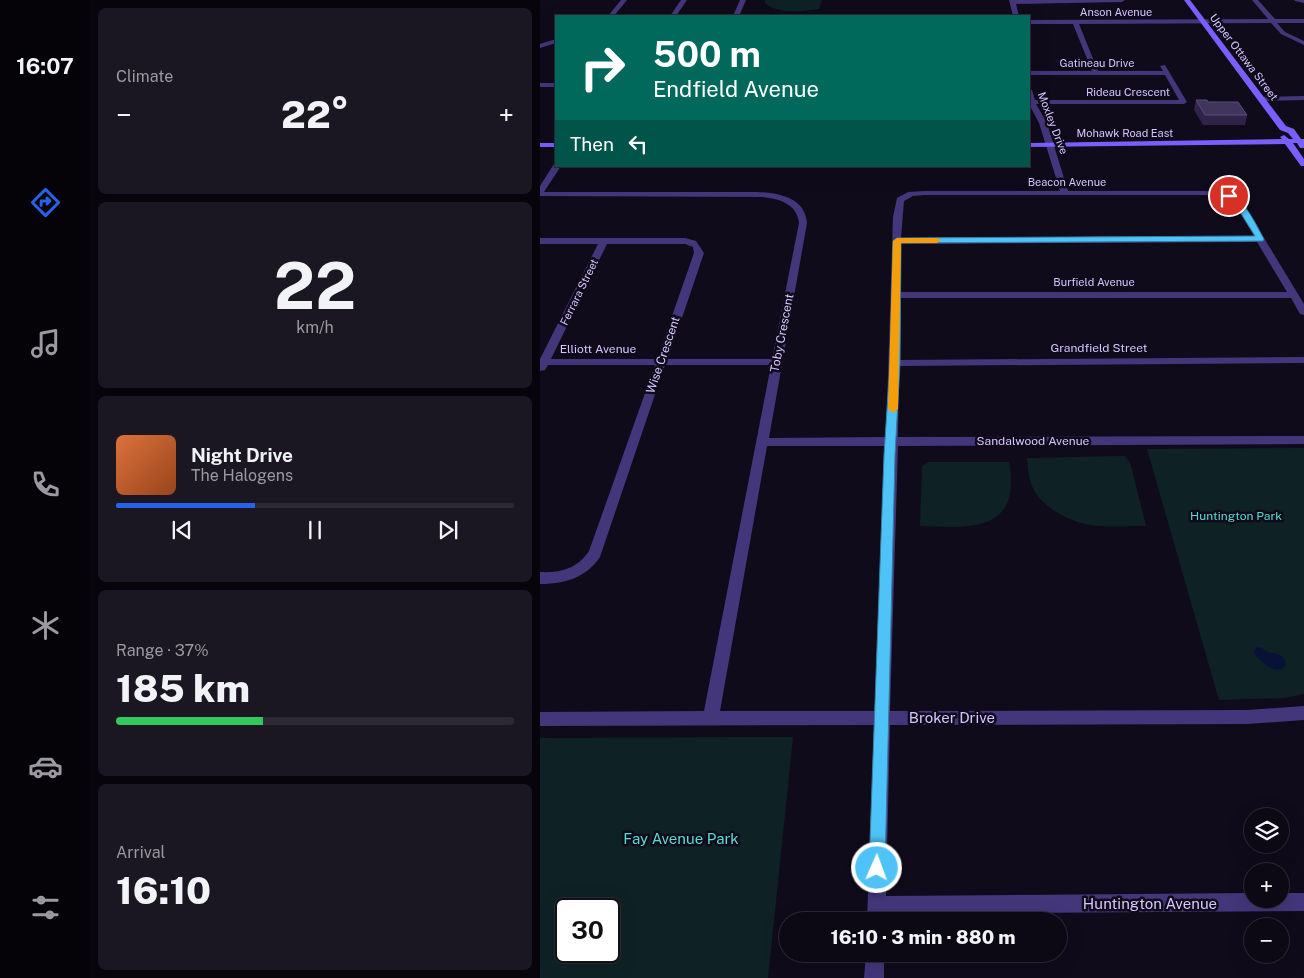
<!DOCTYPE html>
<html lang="en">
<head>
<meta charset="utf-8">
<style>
	:root { --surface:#0c0814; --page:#1a1622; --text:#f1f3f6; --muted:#9a9aa0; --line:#2c2934; --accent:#2563eb }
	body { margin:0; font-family:"Public Sans",sans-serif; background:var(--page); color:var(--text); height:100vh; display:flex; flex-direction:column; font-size:19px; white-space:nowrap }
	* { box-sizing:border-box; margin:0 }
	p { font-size:16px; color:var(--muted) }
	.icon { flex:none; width:28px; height:28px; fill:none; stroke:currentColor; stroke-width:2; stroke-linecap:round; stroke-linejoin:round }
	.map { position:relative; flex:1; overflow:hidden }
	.panel { display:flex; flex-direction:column; gap:8px; padding:8px; background:#07040b; width:450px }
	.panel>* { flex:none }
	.banner { position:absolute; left:15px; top:15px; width:475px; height:152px; border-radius:0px; box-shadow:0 5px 20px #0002,0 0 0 1px var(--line); background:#00695c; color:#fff; overflow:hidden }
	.tools { position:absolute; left:704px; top:808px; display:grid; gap:10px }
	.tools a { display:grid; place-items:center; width:45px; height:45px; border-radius:50%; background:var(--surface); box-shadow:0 5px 20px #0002,0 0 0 1px var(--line); font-size:25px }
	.speed { position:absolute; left:15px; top:898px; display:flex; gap:10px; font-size:25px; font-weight:700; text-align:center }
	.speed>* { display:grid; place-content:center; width:65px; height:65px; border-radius:50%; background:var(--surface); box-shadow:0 5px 20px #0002,0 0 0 1px var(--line); line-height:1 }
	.speed .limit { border:2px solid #111; border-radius:8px; background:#fff; color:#111 }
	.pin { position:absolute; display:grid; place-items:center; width:42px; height:42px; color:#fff; margin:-21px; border:2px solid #fff; border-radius:50%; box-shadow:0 1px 5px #0007 }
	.me { position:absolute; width:55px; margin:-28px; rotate:2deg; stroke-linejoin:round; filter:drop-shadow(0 0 4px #0008) }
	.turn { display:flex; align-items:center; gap:18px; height:105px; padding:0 15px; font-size:22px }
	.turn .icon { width:65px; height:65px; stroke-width:2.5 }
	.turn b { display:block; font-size:35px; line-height:42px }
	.then { display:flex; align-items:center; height:48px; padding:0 15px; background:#0003; gap:10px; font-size:19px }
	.big { font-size:38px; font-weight:800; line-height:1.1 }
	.panel .tile { flex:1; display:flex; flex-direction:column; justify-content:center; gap:8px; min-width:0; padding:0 18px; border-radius:8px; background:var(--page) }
	.panel .dial { align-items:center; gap:0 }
	.dial b { font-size:65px; line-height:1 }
	.song { display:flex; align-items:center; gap:15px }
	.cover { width:60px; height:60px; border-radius:8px; background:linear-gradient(135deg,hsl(20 70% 55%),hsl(20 70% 35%)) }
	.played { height:5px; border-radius:2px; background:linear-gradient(90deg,var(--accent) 35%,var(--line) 35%) }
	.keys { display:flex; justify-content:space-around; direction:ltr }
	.heat { display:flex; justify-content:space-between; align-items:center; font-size:28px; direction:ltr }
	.charge { height:8px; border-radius:4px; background:linear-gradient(90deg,#34c759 37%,var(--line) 0) }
	.trip { position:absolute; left:239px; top:912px; width:288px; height:50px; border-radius:25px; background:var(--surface); box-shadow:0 5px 20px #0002,0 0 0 1px var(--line); font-weight:800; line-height:50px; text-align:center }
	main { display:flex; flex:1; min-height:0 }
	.menu { display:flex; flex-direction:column; width:90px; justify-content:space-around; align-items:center; background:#050308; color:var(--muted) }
	.menu .icon { width:35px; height:35px }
	.menu .on { color:var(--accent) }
	.menu b { font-size:22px; color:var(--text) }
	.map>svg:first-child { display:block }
	.green { fill:#0e2225; fill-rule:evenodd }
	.water { fill:#081237 }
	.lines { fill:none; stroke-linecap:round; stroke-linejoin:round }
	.street { fill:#43367a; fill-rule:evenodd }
	.secondary { fill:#7a5efe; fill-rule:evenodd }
	.wall { fill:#30234a }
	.building { fill:#42355d; stroke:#594c76 }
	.route { fill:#4fc3f7; stroke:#337fa1 }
	.slow { fill:#f59e0b }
	.labels { text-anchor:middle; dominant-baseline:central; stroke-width:5; stroke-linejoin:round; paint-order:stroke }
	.far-street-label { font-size:11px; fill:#d5c6ff; stroke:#100b1b }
	.street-label { font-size:12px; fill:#d5c6ff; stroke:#100b1b }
	.park-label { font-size:12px; fill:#54ddcf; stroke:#100b1b }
	.near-street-label { font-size:15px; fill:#d5c6ff; stroke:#100b1b }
	.near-park-label { font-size:15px; fill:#54ddcf; stroke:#100b1b }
</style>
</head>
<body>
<main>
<nav class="menu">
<b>16:07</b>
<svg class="icon on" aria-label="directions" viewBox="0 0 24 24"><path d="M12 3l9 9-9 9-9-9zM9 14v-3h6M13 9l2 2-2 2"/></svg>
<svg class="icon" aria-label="music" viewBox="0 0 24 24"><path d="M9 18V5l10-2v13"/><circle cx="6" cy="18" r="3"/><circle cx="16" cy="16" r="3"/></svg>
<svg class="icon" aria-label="phone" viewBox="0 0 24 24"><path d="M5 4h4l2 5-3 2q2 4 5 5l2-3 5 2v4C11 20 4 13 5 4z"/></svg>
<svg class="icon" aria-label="climate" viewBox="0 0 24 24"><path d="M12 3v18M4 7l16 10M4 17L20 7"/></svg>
<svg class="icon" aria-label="car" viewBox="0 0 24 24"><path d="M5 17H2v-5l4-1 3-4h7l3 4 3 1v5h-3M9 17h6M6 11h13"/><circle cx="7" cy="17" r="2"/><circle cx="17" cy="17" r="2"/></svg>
<svg class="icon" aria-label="filters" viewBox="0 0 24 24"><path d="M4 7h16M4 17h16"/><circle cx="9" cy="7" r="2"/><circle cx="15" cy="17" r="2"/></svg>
</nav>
<section class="panel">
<div class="tile"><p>Climate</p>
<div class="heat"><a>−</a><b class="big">22°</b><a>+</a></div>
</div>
<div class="tile dial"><b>22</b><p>km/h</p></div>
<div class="tile">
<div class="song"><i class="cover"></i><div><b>Night Drive</b><p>The Halogens</p></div></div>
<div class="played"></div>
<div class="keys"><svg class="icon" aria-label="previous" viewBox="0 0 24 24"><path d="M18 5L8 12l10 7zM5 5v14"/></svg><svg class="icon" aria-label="pause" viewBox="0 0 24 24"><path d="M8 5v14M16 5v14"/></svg><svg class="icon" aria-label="next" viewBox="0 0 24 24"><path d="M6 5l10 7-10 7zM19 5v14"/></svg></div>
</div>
<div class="tile"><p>Range · 37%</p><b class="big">185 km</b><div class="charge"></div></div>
<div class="tile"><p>Arrival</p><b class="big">16:10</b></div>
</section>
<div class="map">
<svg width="764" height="978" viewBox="0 0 764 978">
	<rect width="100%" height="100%" fill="#100b1b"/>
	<path class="green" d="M225,0H282L279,9C263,11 239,15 225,3Z
		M764,448V694L744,698L679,700L607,449Z
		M584,456L590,462L606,526C590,526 574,527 559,526C536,525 507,511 495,492C489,482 488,469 487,458Z
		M389,462H469C481,532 433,528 380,526L382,466Z
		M253,737L228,978H0V738ZM26,909H69V951H26Z"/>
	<path class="water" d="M717,647C723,647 723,650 728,652C737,655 742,652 746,663L744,668L738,670C728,669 720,660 714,654V650Z"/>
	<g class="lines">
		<path class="street" d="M81,0H87L74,16H68Z
			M141,0H147L136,16H130Z
			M200,0H206L199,16H193Z
			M469,0H585L582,2L476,4L479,16H473Z
			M712,0H718L735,19H764V23H737L745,32L764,41V45L741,34L731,23L539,24L558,71H623L620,66L625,65L647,102L644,104H496L507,123L528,191H666L691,194L701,200L764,304V315L760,314L751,298H360L359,360L764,357V363L359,366L358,437L764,436V444L358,446L350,711L707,710L764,706V720L707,724L350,725L346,896L712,893V899H740V893H764V911L346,914L345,921H327L334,725L0,726V712L164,711L231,365H125L60,557C46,578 24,584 0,584V572C20,573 37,569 49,551L115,365H8L5,370L0,371V359L58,244H0V238H145L156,241L164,253L128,359H232L259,223C257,204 240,199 223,197L0,196V186L14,164L21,166L4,192H216C238,193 265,197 267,223L229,438L346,437L353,217L357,198L368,192L384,191H520L499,123L490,106L489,88L492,90L495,100H639L625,75H489V71H552L533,24H489V20L728,19ZM384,195H666L686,198L695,204L714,236L361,238L364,201L373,196ZM717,242L747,292H361V244ZM67,244H145L153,247L154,253L117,359H11ZM227,446H346L335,711H180Z
			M754,0H764V3L755,1Z
			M16,39V43L0,48V44Z
			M0,83H16V87H0Z
			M764,96V100L721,101L718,99L721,97Z
			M326,954H344V978H324Z"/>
		<path class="secondary" d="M644,0H650L746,126L754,129L761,139H764V148H760L757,143H753L764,159V166H761L745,144L489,147V143L742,139L740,137L744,135L749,139H753L748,133L740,130Z
			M0,143H16V147H0Z"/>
	</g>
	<path class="wall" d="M656,100L668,102L707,115L705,125H663L654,110Z"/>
	<path class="building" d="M656,100H667L668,102H698L707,115H665Z"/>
	<path class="route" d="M686,194C702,193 717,227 724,239L723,241L361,243L360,363L355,455L345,868L343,874L337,876L331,874L329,868L344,455L350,363L353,241L357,238L715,236L695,204L686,197Z"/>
	<path class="slow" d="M357,238H397L401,240L397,243H361L358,409L353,413L348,409L353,241Z"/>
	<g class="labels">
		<g class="far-street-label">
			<text x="576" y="12">Anson Avenue</text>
			<text transform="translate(704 57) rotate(53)">Upper Ottawa Street</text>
			<text x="557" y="63">Gatineau Drive</text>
			<text x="588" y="92">Rideau Crescent</text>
			<text transform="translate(513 123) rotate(69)">Moxley Drive</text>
			<text x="585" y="133">Mohawk Road East</text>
			<text x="527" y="182">Beacon Avenue</text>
			<text x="554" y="282">Burfield Avenue</text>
			<text transform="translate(39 292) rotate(-64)">Ferrara Street</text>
		</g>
		<g class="street-label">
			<text transform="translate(242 333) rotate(-79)">Toby Crescent</text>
			<text x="559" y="348">Grandfield Street</text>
			<text x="58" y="349">Elliott Avenue</text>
			<text transform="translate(123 355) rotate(-71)">Wise Crescent</text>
			<text x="493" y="441">Sandalwood Avenue</text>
		</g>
		<g class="park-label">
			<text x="696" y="516">Huntington Park</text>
		</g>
		<g class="near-street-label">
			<text x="412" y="717">Broker Drive</text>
			<text x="610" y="903">Huntington Avenue</text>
		</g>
		<g class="near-park-label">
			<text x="141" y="838">Fay Avenue Park</text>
		</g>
	</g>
</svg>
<div class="tools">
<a><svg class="icon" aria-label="layers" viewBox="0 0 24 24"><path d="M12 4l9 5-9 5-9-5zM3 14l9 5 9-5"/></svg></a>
<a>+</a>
<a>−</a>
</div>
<div class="speed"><div class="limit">30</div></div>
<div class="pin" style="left:689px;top:196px;background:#d93025"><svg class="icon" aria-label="arrive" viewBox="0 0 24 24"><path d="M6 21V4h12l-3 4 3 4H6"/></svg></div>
<svg class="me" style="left:337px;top:868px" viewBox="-20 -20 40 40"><circle r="17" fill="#4fc3f7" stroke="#fff" stroke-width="3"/><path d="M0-11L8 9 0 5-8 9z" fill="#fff"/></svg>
<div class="trip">16:10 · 3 min · 880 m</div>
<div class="banner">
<div class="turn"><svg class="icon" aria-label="right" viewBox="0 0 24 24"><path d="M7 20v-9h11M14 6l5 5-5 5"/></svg><div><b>500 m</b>Endfield Avenue</div></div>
<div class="then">Then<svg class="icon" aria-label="left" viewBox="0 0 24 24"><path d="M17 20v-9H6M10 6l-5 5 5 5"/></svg></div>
</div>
</div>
</main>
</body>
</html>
